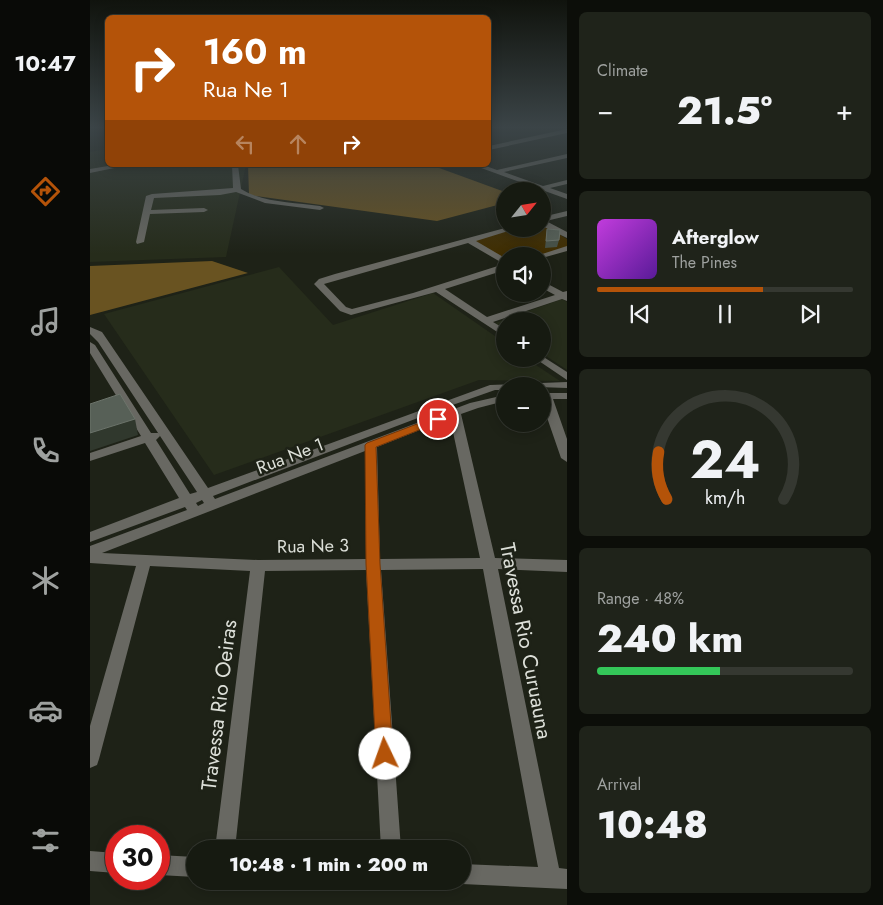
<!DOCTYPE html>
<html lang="en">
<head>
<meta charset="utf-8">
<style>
	:root { --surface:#161a11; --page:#1f231a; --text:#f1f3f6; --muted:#9ea19f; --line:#353831; --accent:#b45309 }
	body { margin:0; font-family:Jost,sans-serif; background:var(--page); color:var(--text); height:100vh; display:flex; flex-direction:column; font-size:19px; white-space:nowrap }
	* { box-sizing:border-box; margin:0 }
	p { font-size:16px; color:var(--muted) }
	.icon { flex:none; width:28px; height:28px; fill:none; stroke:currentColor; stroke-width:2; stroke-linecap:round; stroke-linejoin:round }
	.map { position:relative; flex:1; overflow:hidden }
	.drawer { display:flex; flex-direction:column; gap:12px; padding:12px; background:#0c0e09; width:316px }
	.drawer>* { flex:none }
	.hud { position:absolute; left:15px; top:15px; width:386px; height:152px; border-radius:8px; box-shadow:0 2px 12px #0003,0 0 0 1px var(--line); background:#b45309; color:#fff; overflow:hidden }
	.needle { width:32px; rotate:60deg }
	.tools { position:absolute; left:406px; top:182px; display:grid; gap:10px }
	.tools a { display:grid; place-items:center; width:55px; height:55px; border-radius:50%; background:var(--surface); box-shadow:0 2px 12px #0003,0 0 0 1px var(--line); font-size:25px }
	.speed { position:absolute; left:15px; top:825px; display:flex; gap:10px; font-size:25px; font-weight:700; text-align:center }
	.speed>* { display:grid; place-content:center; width:65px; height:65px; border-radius:50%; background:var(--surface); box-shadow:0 2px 12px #0003,0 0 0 1px var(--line); line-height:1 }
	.speed .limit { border:8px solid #d22; background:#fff; color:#111 }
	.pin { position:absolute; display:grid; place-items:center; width:42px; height:42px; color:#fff; margin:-21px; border:2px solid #fff; border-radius:50%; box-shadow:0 1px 5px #0007 }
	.me { position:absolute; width:55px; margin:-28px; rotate:357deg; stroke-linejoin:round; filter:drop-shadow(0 0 4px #0008) }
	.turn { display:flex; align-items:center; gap:18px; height:105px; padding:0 15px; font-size:22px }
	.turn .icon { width:65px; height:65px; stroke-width:2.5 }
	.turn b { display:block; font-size:35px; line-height:42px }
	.lanes { display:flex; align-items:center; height:48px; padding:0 15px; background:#0003; justify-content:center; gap:25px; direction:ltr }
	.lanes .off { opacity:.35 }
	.big { font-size:38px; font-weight:800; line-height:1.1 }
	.drawer .card { flex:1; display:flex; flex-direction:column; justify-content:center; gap:8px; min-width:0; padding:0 18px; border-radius:8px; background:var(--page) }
	.drawer .dial { align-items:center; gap:0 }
	.dial svg { height:130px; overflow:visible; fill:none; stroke:var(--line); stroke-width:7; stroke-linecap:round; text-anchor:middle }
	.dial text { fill:var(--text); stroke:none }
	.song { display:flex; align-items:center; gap:15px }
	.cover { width:60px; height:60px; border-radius:8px; background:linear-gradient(135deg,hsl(290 70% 55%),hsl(270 70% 35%)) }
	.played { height:5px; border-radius:2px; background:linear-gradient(90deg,var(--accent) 65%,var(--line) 65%) }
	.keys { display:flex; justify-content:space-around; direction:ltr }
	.heat { display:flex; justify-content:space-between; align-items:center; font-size:28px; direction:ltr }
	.charge { height:8px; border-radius:4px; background:linear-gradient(90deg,#34c759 48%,var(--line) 0) }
	.trip { position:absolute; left:96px; top:840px; width:285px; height:50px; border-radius:25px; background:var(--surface); box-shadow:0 2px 12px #0003,0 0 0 1px var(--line); font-weight:800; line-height:50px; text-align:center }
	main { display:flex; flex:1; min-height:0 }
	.tabs { display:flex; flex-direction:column; width:90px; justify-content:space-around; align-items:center; background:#090a07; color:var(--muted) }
	.tabs .icon { width:35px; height:35px }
	.tabs .on { color:var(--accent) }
	.tabs b { font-size:22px; color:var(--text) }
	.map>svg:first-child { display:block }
	.built { fill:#262c1b }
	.green { fill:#402e02 }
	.forest { fill:#695321 }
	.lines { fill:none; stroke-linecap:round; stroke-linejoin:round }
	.minor { fill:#686862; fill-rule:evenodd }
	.wall { fill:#475147 }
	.shaded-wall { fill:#30382d }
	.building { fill:#576057; stroke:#6c746b }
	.route { fill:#b45309; stroke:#753606 }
	.labels { text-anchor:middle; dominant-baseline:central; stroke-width:5; stroke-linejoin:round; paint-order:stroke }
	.street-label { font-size:18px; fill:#dcdfd8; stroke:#1e2217 }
	.near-street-label { font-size:21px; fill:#dcdfd8; stroke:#1e2217 }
</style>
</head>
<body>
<main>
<nav class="tabs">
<b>10:47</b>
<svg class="icon on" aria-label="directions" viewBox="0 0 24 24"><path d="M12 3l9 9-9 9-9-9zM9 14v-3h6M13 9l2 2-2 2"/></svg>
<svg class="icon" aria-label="music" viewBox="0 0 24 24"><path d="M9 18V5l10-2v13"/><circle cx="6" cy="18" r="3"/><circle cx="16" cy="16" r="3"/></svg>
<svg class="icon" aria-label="phone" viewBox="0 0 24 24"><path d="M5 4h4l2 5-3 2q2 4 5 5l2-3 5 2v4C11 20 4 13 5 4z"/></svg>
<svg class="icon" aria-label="climate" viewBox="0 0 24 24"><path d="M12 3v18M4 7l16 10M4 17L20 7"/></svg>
<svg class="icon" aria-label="car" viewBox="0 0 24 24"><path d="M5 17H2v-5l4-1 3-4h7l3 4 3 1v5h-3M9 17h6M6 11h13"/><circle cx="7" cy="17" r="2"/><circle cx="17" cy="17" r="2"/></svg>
<svg class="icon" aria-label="filters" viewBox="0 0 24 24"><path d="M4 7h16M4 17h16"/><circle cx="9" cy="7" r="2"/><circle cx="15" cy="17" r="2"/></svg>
</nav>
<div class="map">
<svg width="477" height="905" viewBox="0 0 477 905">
	<rect width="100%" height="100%" fill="#1e2217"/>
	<path class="built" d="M17,149L18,165H156L136,257L0,262V152Z
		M189,267L243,325L343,293L415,343V359H437L470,381L389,380L124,475L14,314Z
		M472,299L477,302V370L453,354L452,321H415V330L405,323Z"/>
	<path class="green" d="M453,224L477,239V250L452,256H415V262L377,241L417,229H452Z"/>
	<path class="forest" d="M158,165H341L415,192V203L347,221L159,195Z
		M122,261L158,273L0,315V266Z"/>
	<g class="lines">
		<path class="minor" d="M477,129V133L399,150V146Z
			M477,154V158L414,172L453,186L477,180V184L460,188L477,194V199L383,165H393L407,170Z
			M24,165H39L0,173V169Z
			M142,165H148L151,189C174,203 203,202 230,206L234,208L230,210L175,203L146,192L130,195L64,198L61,210L114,208L118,210L114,212L60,214L54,242L47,244L46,242L56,196L62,194L143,188Z
			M477,211V216L456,221L477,232V238L452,226V217Z
			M415,228L425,229L386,241L415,258V270L355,289L397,317L465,295L452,288V281L473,292L477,291V301L472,299L403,322L415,329V337L346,292L261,315L250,311L224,284L229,279L245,274ZM378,243L414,264L323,293L262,309L256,307L234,284Z
			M477,246V251L452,258V256H446Z
			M0,327L12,332L118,488L400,385L477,382V388L415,386V390H405L354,408L123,496L125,499L380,403L415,395V401L388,408L371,414L405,558L477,560V572L408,569L469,868L477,869V889L372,884L365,881H372V864L448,867L393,569L291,570L311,849H291L276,570L175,571L145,849H125L160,571L60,566L9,759L7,765L0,768V726L46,566L0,563V546L97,510L95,507L0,542V532L89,498L55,443L0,461V453L51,436L0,353V342L5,345L61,433H68L70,436L66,440L100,494L107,492L8,342L0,334ZM360,418L390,558L290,559L287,447ZM275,451L276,559L168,560L12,553ZM112,500L114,503L108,506L106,503Z
			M452,356L477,372V380L446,359H452Z
			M452,393H477V399H463L477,439V462L471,458L452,403Z
			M0,851L26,853V873L0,871Z
			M69,855L105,857V877L69,875Z"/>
	</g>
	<path class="wall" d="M457,229L469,240L467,247L455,248Z"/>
	<path class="shaded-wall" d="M45,419L48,435L0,451V433Z"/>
	<path class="building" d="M457,229L470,230L469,240L456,241Z
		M30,394L45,419L0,433V404Z"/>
	<linearGradient id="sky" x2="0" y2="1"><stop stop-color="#10130d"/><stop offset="0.5" stop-color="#3b4447"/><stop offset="1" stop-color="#3b4447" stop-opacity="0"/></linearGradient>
	<rect width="477" height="254" fill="url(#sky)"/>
	<path class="route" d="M348,416L352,417L353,419L352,421L286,447L290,564L303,754L301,760L295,762L289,760L286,754L276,564L275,445L277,443Z"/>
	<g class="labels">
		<g class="street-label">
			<text transform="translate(200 456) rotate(-21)">Rua Ne 1</text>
			<text transform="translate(223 546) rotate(-1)">Rua Ne 3</text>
		</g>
		<g class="near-street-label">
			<text transform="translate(436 641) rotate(79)">Travessa Rio Curuauna</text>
			<text transform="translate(129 705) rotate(-83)">Travessa Rio Oeiras</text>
		</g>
	</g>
</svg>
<div class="tools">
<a><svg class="needle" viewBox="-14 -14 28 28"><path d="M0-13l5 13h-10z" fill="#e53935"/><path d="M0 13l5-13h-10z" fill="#9ea19f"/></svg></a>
<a><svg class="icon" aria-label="sound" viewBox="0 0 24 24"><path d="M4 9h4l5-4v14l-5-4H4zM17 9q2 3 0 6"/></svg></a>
<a>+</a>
<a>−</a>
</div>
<div class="speed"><div class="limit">30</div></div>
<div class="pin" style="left:348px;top:419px;background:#d93025"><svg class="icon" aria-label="arrive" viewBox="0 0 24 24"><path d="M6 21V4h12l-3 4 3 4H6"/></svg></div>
<svg class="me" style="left:295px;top:754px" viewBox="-20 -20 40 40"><circle r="19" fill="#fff"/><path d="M0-13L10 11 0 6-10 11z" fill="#b45309"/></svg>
<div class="trip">10:48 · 1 min · 200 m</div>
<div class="hud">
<div class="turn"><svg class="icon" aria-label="right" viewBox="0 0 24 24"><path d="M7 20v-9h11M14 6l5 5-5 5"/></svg><div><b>160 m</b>Rua Ne 1</div></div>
<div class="lanes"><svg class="icon off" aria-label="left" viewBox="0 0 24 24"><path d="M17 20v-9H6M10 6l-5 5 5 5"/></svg><svg class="icon off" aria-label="ahead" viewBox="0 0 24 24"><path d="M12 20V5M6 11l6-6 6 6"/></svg><svg class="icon" aria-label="right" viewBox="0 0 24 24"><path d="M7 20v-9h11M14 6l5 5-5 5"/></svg></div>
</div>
</div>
<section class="drawer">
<div class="card"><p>Climate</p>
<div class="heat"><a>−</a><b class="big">21.5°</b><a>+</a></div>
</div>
<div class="card">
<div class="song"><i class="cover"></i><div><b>Afterglow</b><p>The Pines</p></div></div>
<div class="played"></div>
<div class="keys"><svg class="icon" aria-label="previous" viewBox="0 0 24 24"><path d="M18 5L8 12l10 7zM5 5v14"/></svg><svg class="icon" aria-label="pause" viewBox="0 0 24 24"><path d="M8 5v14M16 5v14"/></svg><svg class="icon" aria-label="next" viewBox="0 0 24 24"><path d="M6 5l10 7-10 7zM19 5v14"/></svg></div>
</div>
<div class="card dial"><svg viewBox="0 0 100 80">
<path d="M14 69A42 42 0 1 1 86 69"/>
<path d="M14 69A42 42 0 0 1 9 40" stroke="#b45309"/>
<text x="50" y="56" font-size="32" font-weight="700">24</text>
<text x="50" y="72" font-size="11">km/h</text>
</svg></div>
<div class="card"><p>Range · 48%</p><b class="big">240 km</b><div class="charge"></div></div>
<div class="card"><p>Arrival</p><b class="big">10:48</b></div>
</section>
</main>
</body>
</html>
